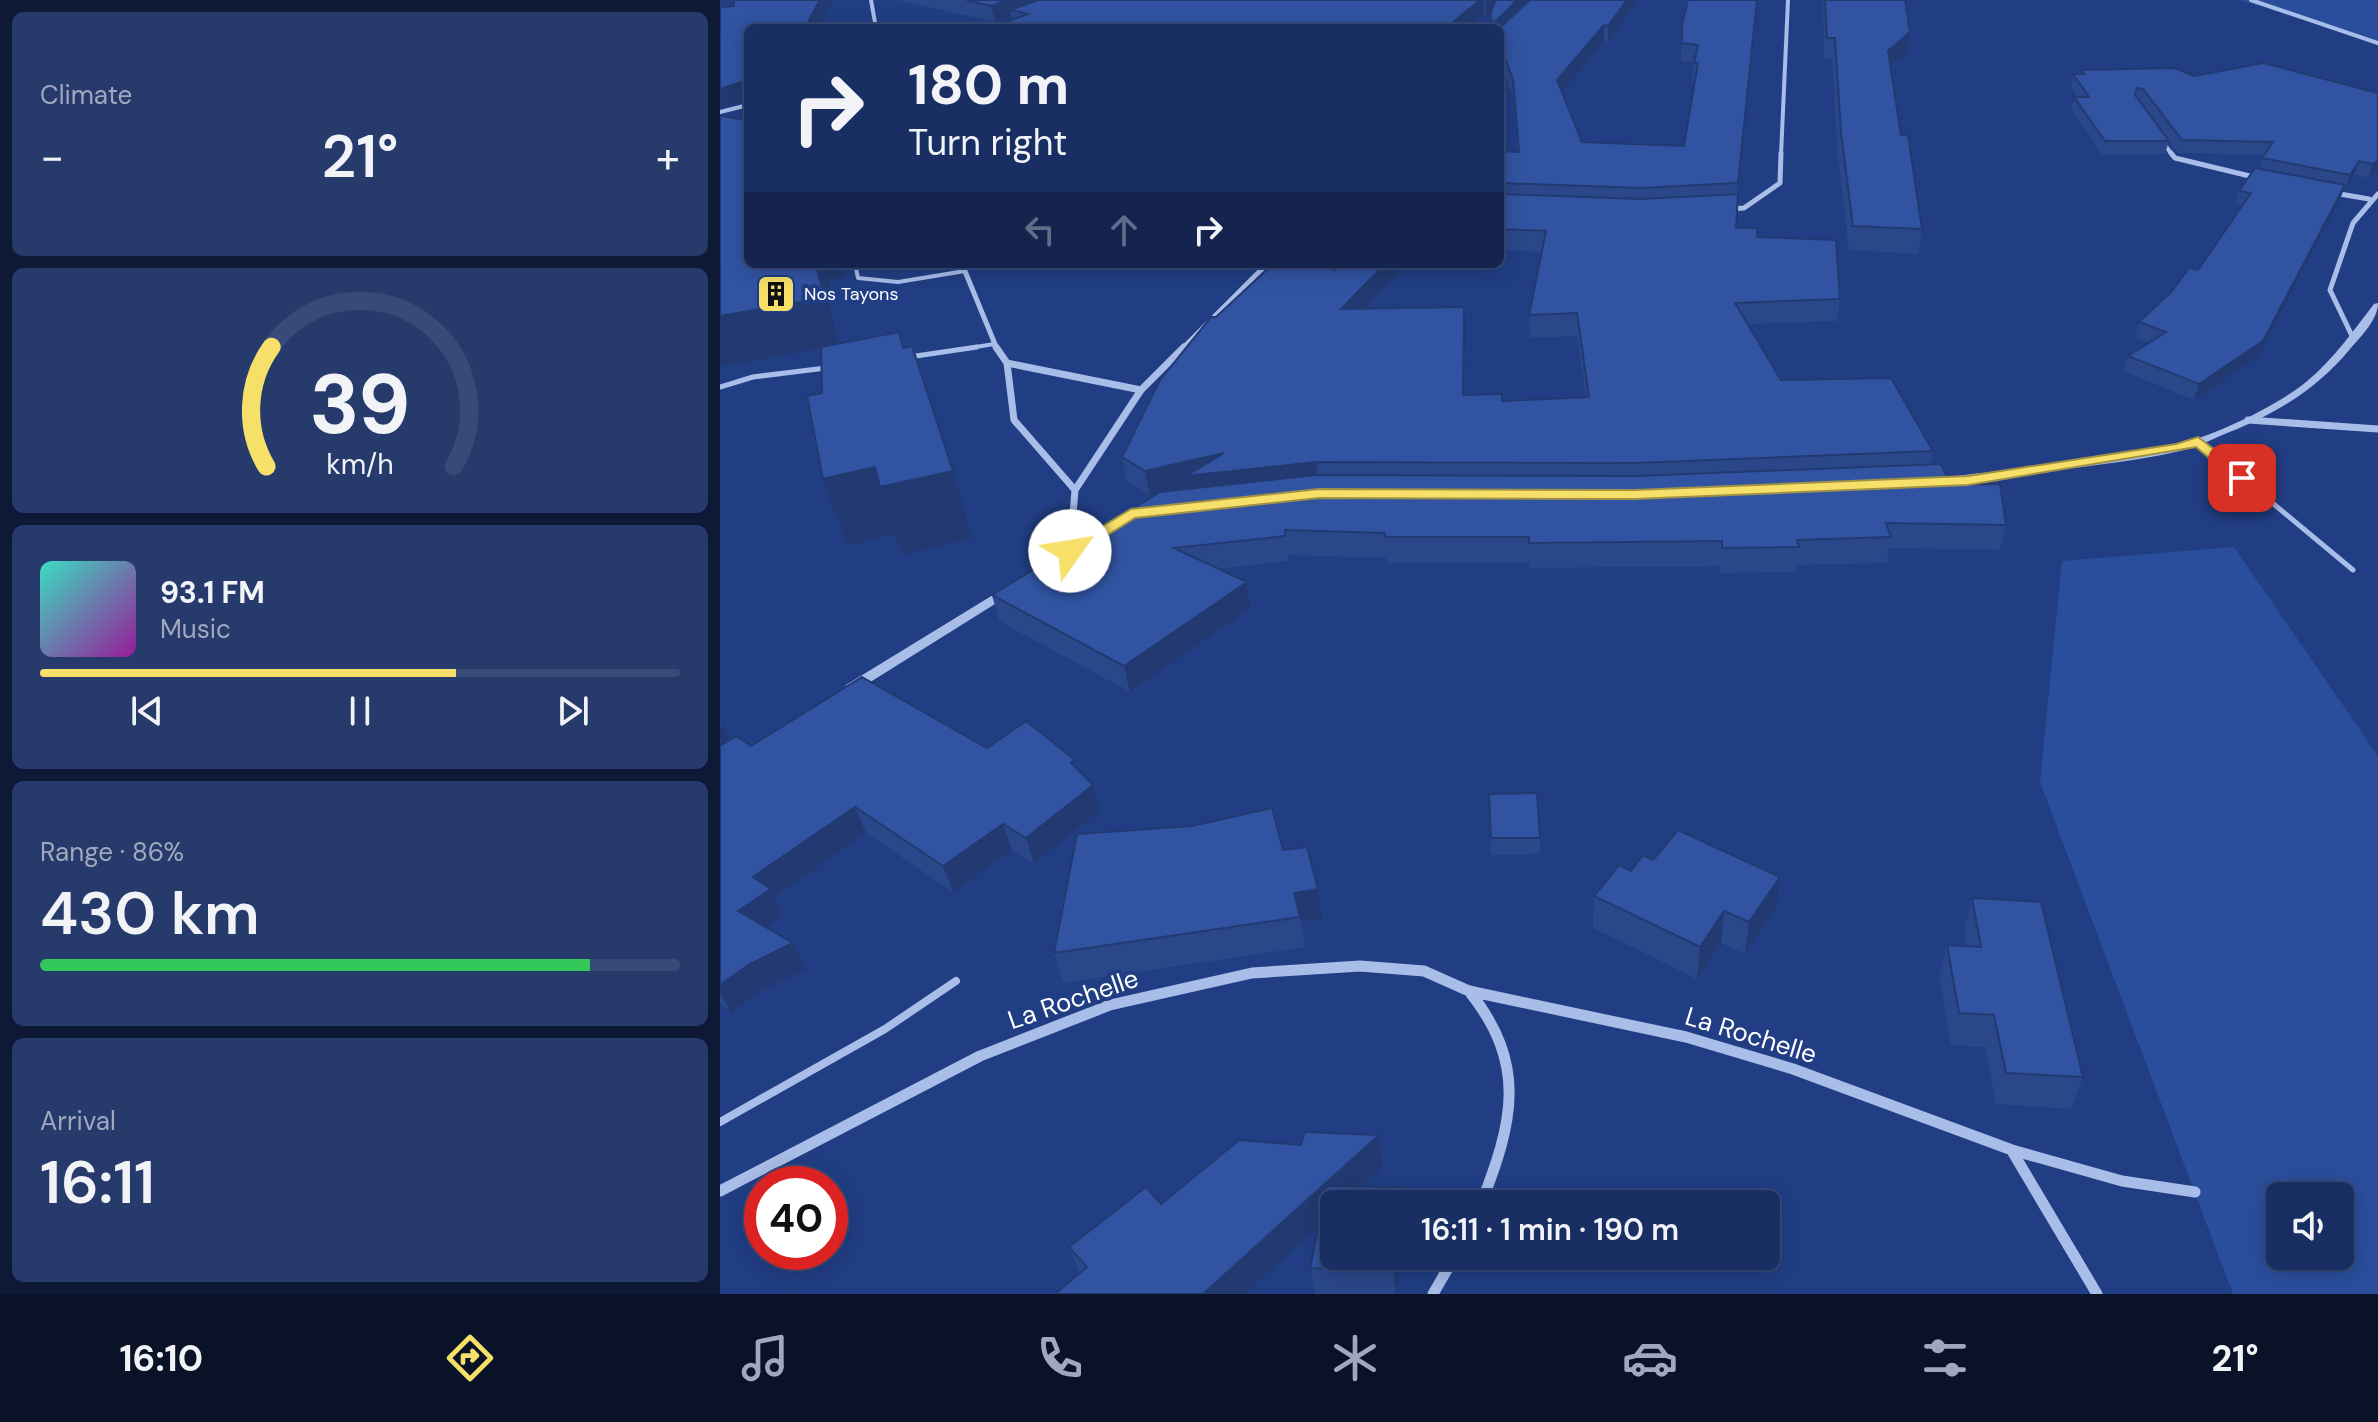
<!DOCTYPE html>
<html lang="en">
<head>
<meta charset="utf-8">
<style>
	:root { --surface:#192e63; --page:#263a6c; --text:#f1f3f6; --muted:#9fa8be; --line:#374a78; --accent:#f6e06a }
	body { margin:0; font-family:"DM Sans",sans-serif; background:var(--page); color:var(--text); height:100vh; display:flex; flex-direction:column; font-size:30px; white-space:nowrap }
	* { box-sizing:border-box; margin:0 }
	p { font-size:26px; color:var(--muted) }
	.icon { flex:none; width:44px; height:44px; fill:none; stroke:currentColor; stroke-width:2; stroke-linecap:round; stroke-linejoin:round }
	.map { position:relative; flex:1; overflow:hidden }
	.panel { display:flex; flex-direction:column; gap:12px; padding:12px; background:#0e1936; width:720px }
	.panel>* { flex:none }
	.guide { position:absolute; left:24px; top:24px; width:760px; height:244px; border-radius:12px; box-shadow:0 4px 20px #0003,0 0 0 2px var(--line); background:#192e63; color:var(--text); overflow:hidden }
	.fabs { position:absolute; left:1546px; top:1182px; display:grid; gap:16px }
	.fabs a { display:grid; place-items:center; width:88px; height:88px; border-radius:12px; background:var(--surface); box-shadow:0 4px 20px #0003,0 0 0 2px var(--line); font-size:40px }
	.speed { position:absolute; left:24px; top:1166px; display:flex; gap:16px; font-size:40px; font-weight:700; text-align:center }
	.speed>* { display:grid; place-content:center; width:104px; height:104px; border-radius:50%; background:var(--surface); box-shadow:0 4px 20px #0003,0 0 0 2px var(--line); line-height:1 }
	.speed .limit { border:12px solid #d22; background:#fff; color:#111 }
	.pin { position:absolute; display:grid; place-items:center; width:68px; height:68px; color:#fff; margin:-34px; border-radius:16px; box-shadow:0 4px 12px #0006 }
	.me { position:absolute; width:88px; margin:-44px; rotate:58deg; stroke-linejoin:round; filter:drop-shadow(0 0 6px #0008) }
	.turn { display:flex; align-items:center; gap:28px; height:168px; padding:0 32px; font-size:36px }
	.turn .icon { width:104px; height:104px; stroke-width:2.5 }
	.turn b { display:block; font-size:56px; line-height:68px }
	.lanes { display:flex; align-items:center; height:76px; padding:0 32px; background:#0003; justify-content:center; gap:40px; direction:ltr }
	.lanes .off { opacity:.35 }
	.big { font-size:60px; font-weight:600; line-height:1.1 }
	.panel .widget { flex:1; display:flex; flex-direction:column; justify-content:center; gap:12px; min-width:0; padding:0 28px; border-radius:12px; background:var(--page) }
	.panel .dial { align-items:center; gap:0 }
	.dial svg { height:208px; overflow:visible; fill:none; stroke:var(--line); stroke-width:7; stroke-linecap:round; text-anchor:middle }
	.dial text { fill:var(--text); stroke:none }
	.song { display:flex; align-items:center; gap:24px }
	.cover { width:96px; height:96px; border-radius:12px; background:linear-gradient(135deg,hsl(170 70% 55%),hsl(300 70% 35%)) }
	.played { height:8px; border-radius:4px; background:linear-gradient(90deg,var(--accent) 65%,var(--line) 65%) }
	.keys { display:flex; justify-content:space-around; direction:ltr }
	.heat { display:flex; justify-content:space-between; align-items:center; font-size:44px; direction:ltr }
	.charge { height:12px; border-radius:6px; background:linear-gradient(90deg,#34c759 86%,var(--line) 0) }
	.trip { position:absolute; left:600px; top:1190px; width:460px; height:80px; border-radius:12px; background:var(--surface); box-shadow:0 4px 20px #0003,0 0 0 2px var(--line); font-weight:600; line-height:80px; text-align:center }
	.tab-bar { display:flex; height:128px; justify-content:space-around; align-items:center; background:#0a1228; color:var(--muted) }
	.tab-bar .icon { width:56px; height:56px }
	.tab-bar .active { color:var(--accent) }
	.tab-bar b { font-size:36px; color:var(--text) }
	main { display:flex; flex:1; min-height:0 }
	.map>svg:first-child { display:block }
	.green { fill:#2b4e9c; fill-rule:evenodd }
	.lines { fill:none; stroke-linecap:round; stroke-linejoin:round }
	.service-far2 { stroke:#a9bde9; stroke-width:4 }
	.service-far1 { stroke:#a9bde9; stroke-width:5 }
	.service { stroke:#a9bde9; stroke-width:8 }
	.minor-far3 { stroke:#a9bde9; stroke-width:4 }
	.minor-far2 { stroke:#a9bde9; stroke-width:5 }
	.minor-far1 { stroke:#a9bde9; stroke-width:7 }
	.minor { stroke:#a9bde9; stroke-width:11 }
	.tertiary { fill:#a9bde9; fill-rule:evenodd }
	.wall { fill:#2a478a }
	.shaded-wall { fill:#223a71 }
	.building { fill:#3153a1; stroke:#223a71; stroke-width:2 }
	.route { fill:#f6e06a; stroke:#a09245; stroke-width:2 }
	.labels { text-anchor:middle; dominant-baseline:central; stroke-width:8; stroke-linejoin:round; paint-order:stroke }
	.far-poi-label { font-size:18px; fill:#fff; stroke:#213e84; text-anchor:start }
	.near-street-label { font-size:26px; fill:#fff; stroke:#213e84 }
</style>
</head>
<body>
<main>
<section class="panel">
<div class="widget"><p>Climate</p>
<div class="heat"><a>−</a><b class="big">21°</b><a>+</a></div>
</div>
<div class="widget dial"><svg viewBox="0 0 100 80">
<path d="M14 69A42 42 0 1 1 86 69"/>
<path d="M14 69A42 42 0 0 1 16 23" stroke="#f6e06a"/>
<text x="50" y="56" font-size="32" font-weight="700">39</text>
<text x="50" y="72" font-size="11">km/h</text>
</svg></div>
<div class="widget">
<div class="song"><i class="cover"></i><div><b>93.1 FM</b><p>Music</p></div></div>
<div class="played"></div>
<div class="keys"><svg class="icon" aria-label="previous" viewBox="0 0 24 24"><path d="M18 5L8 12l10 7zM5 5v14"/></svg><svg class="icon" aria-label="pause" viewBox="0 0 24 24"><path d="M8 5v14M16 5v14"/></svg><svg class="icon" aria-label="next" viewBox="0 0 24 24"><path d="M6 5l10 7-10 7zM19 5v14"/></svg></div>
</div>
<div class="widget"><p>Range · 86%</p><b class="big">430 km</b><div class="charge"></div></div>
<div class="widget"><p>Arrival</p><b class="big">16:11</b></div>
</section>
<div class="map">
<svg width="1658" height="1294" viewBox="0 0 1658 1294">
	<rect width="100%" height="100%" fill="#213e84"/>
	<path class="green" d="M1520,0H1658V44Z
		M1514,547L1658,756V1294H1513L1320,782L1342,561ZM1560,1196H1620V1256H1560Z"/>
	<g class="lines">
		<path class="service-far2" d="M135,264L138,278L178,282L245,271
			M244,349L274,344"/>
		<path class="service-far1" d="M189,357L257,347
			M0,387L33,377L106,368
			M1478,441L1633,570"/>
		<path class="service" d="M0,1122L165,1029L236,981"/>
		<path class="minor-far3" d="M151,0L156,28
			M1531,0L1658,43
			M0,112L28,105
			M1443,142L1452,155
			M1061,155L1068,0"/>
		<path class="minor-far2" d="M1451,153L1455,158L1538,178
			M1614,193L1649,199
			M1008,209L1024,208L1060,183L1061,153
			M242,264L277,349
			M1633,338L1610,290L1633,223L1658,194
			M462,349L547,264"/>
		<path class="minor-far1" d="M276,347L287,363L294,420L355,490
			M287,363L421,390
			M1528,420L1658,429
			M350,551L355,490L421,390L464,347"/>
		<path class="minor" d="M749,991C808,1065 793,1122 761,1204
			M1292,1151L1377,1294
			M0,1191L260,1056L390,1005L532,973L640,966L704,971L749,991L966,1037L1073,1069L1292,1150L1402,1181L1475,1192
			M713,1294L735,1256"/>
		<path class="tertiary" d="M1658,303C1658,320 1641,336 1630,349C1595,392 1551,416 1500,436C1487,442 1473,448 1460,451C1408,463 1354,467 1302,475C1283,478 1219,491 1206,482C1213,477 1275,472 1290,470C1344,462 1400,456 1454,445C1490,438 1557,406 1586,382C1613,360 1633,331 1654,304Z
			M286,587L291,588L293,591L291,594L136,691H126L124,688L126,685Z"/>
	</g>
	<path class="wall" d="M177,0H918L888,43L884,42L842,92L862,142L964,146L975,81H972L974,62L961,61L962,25L1038,0L1017,194L1016,228L1037,237L1120,299L1117,321L1028,324L1061,380L1213,451L1211,464L1231,485L1286,525L1280,550L1169,548L1167,563L1077,565L1076,572L1000,573V566L809,568V562L667,563L666,558L568,555V561L498,569L527,582L531,608L410,692L279,621L272,595L436,494L430,496L407,481L402,457L496,317L615,270L618,264H687L644,309L744,307V395L782,401L866,397L857,336L810,338L809,315L822,252L780,250V151L798,152L793,98L780,61V28H770V15L766,18L764,13L747,28H269L292,20L291,17L275,22Z
		M1103,0H1185L1187,52L1171,67L1181,135L1202,229L1198,254L1129,250L1118,156L1112,59L1104,58Z
		M14,6L28,28V100L0,109Z
		M1361,70L1474,76L1658,93V172L1648,178L1634,174L1626,189H1624L1620,199L1538,357L1474,400L1403,371L1408,356L1429,343L1415,337L1419,322L1478,270L1522,206L1515,204L1519,191L1539,169L1544,155L1458,153L1420,102L1449,141L1445,154H1382L1351,109L1354,97H1357L1351,86L1353,74H1360Z
		M0,723L10,740L31,746L267,748L357,769L373,785L380,811L314,864L292,850L233,892L146,833L55,897L63,915L46,927L85,970L41,991L11,1013L0,1004Z
		M769,794L820,838V854L771,855Z
		M563,850L602,919L581,922L585,947L343,983L334,953Z
		M911,871L1056,909L1025,954L1001,943L977,979L873,928L874,896Z
		M1252,898L1363,1077L1351,1109L1276,1104L1265,1047L1231,1045L1219,977L1227,945L1247,946L1244,930Z
		M663,1167L642,1186L682,1256L677,1294H595L590,1268L599,1226L525,1294H335L360,1274L349,1247L441,1204Z"/>
	<path class="shaded-wall" d="M100,0H113L99,28H85Z
		M288,0H340L290,10L291,17L275,22L271,6Z
		M760,0H764V13L747,28H726Z
		M767,0H780L781,6L766,18L765,2Z
		M797,0H813L780,34L775,22Z
		M907,0H918L888,43V26Z
		M884,25V42L837,98V80Z
		M1190,32L1187,52L1165,71L1168,51Z
		M21,82L28,100L0,109V89Z
		M1639,161L1634,174L1626,189L1630,175Z
		M1658,161V172L1648,178L1653,164Z
		M1625,185L1620,199L1538,357L1474,400L1479,384Z
		M96,264H121L126,278L109,280L114,302L109,303L119,345L0,367V316Z
		M665,264H687L623,332L621,309Z
		M744,307L745,329L744,419L743,395Z
		M504,453L596,462L599,486L470,501L468,487L430,496L425,471Z
		M155,467L233,471L252,538L182,555L175,534L127,546L103,479Z
		M527,582L531,608L410,692L404,666Z
		M3,726L15,751L0,762V728Z
		M373,785L380,811L314,864L306,838Z
		M135,807L146,833L55,897L63,915L32,937L18,911L33,877Z
		M283,824L292,850L233,892L223,866Z
		M1060,877L1056,909L1025,954L1029,922Z
		M598,889L602,919L581,922L574,893Z
		M1004,911L1001,943L977,979L980,947Z
		M73,943L85,970L41,991L11,1013L0,993V985L28,965Z
		M659,1135L663,1167L525,1294H483Z
		M683,1187L685,1204H681Z
		M674,1256H682L677,1294H676L673,1269Z"/>
	<path class="building" d="M14,0H100L85,28H28V90H25L26,85L21,82L0,89V7L14,6Z
		M246,0H288L271,6Z
		M319,0H760L726,28H269L308,14L290,10Z
		M776,0H797L775,22L783,25L810,0H907L888,26L884,25L837,80L862,142L964,146L978,63H974L978,45L962,43V25L968,0H1037L1018,183L921,188L780,183V151L799,152L793,80L780,44V28H774L770,15Z
		M1105,0H1185L1190,32L1168,51L1181,135H1188L1202,229L1133,226L1121,133L1115,38H1107Z
		M1543,63L1658,93V161L1653,164L1639,161L1630,175L1542,158L1553,142L1462,140L1423,89L1417,88L1415,95L1449,141H1385L1354,97H1369L1353,74H1364L1361,70L1455,68L1474,76Z
		M0,116L28,120V264H96L104,298L0,316Z
		M1535,168L1625,185L1543,341L1479,384L1408,356L1446,332L1419,322L1452,291L1469,268L1478,270L1531,193L1519,191Z
		M780,194L921,199L1018,194L1016,228H1037V237L1116,240L1120,299L1015,303L1061,380L1171,378L1213,451L916,463L596,462L466,476L504,453L425,471L402,457L440,380L491,317H496L553,264H578L615,270L618,264H665L621,309L744,307L743,395L782,394V401L869,397L857,313L809,315L826,231L780,229Z
		M179,332L183,348L192,346L233,471L160,487L155,467L103,479L87,396L102,393L101,347Z
		M1221,464L1231,485L1280,484L1286,525L1166,523L1171,537L1077,540L1079,547L1002,548V541L809,543V537H665V533L565,530V536L454,548L527,582L404,666L272,595L440,492L596,475L916,476Z
		M142,677L267,748L306,721L354,759L351,763L373,785L306,838L283,824L223,866L135,807L33,877L51,889L18,911L73,943L28,965L0,985V746L17,736L31,746Z
		M817,793L820,838H771L769,794Z
		M552,808L563,850L587,847L598,889L574,893L580,917L334,953L357,834L472,826Z
		M958,830L1060,877L1029,922L1004,911L980,947L874,896L899,865L911,871L923,855L933,860Z
		M1252,898L1321,902L1363,1077L1286,1073L1274,1015L1239,1013L1227,945L1261,947Z
		M585,1132L659,1135L483,1294H335L367,1267L349,1247L426,1187L441,1204L519,1140L581,1145Z
		M607,1186L683,1187L681,1204H614V1256H674L673,1269L590,1268Z"/>
	<path class="route" d="M1478,437L1528,475V481H1516L1476,447L1248,485L915,499L599,498L415,518L356,555H344L342,551L411,509L599,489L915,490L1248,476L1456,444Z"/>
	<defs>
		<g id="building-square" transform="scale(2)"><rect x="-9" y="-9" width="18" height="18" rx="4" fill="#f6e06a" stroke="#213e84"/><path d="M-4-6H4V6H1V3H-1V6H-4ZM-2.5-4.3h1.7v1.8h-1.7ZM.8-4.3h1.7v1.8H.8ZM-2.5-1h1.7V.8h-1.7ZM.8-1h1.7V.8H.8Z" fill="#111"/></g>
	</defs>
	<g fill-rule="evenodd">
		<use href="#building-square" x="56" y="294"/>
	</g>
	<g class="labels">
		<g class="far-poi-label">
			<text x="84" y="294">Nos Tayons</text>
		</g>
		<g class="near-street-label">
			<text transform="translate(353 999) rotate(-19)">La Rochelle</text>
			<text transform="translate(1031 1035) rotate(17)">La Rochelle</text>
		</g>
	</g>
</svg>
<div class="fabs">
<a><svg class="icon" aria-label="sound" viewBox="0 0 24 24"><path d="M4 9h4l5-4v14l-5-4H4zM17 9q2 3 0 6"/></svg></a>
</div>
<div class="speed"><div class="limit">40</div></div>
<div class="pin" style="left:1522px;top:478px;background:#d93025"><svg class="icon" aria-label="arrive" viewBox="0 0 24 24"><path d="M6 21V4h12l-3 4 3 4H6"/></svg></div>
<svg class="me" style="left:350px;top:551px" viewBox="-20 -20 40 40"><circle r="19" fill="#fff"/><path d="M0-13L10 11 0 6-10 11z" fill="#f6e06a"/></svg>
<div class="trip">16:11 · 1 min · 190 m</div>
<div class="guide">
<div class="turn"><svg class="icon" aria-label="right" viewBox="0 0 24 24"><path d="M7 20v-9h11M14 6l5 5-5 5"/></svg><div><b>180 m</b>Turn right</div></div>
<div class="lanes"><svg class="icon off" aria-label="left" viewBox="0 0 24 24"><path d="M17 20v-9H6M10 6l-5 5 5 5"/></svg><svg class="icon off" aria-label="ahead" viewBox="0 0 24 24"><path d="M12 20V5M6 11l6-6 6 6"/></svg><svg class="icon" aria-label="right" viewBox="0 0 24 24"><path d="M7 20v-9h11M14 6l5 5-5 5"/></svg></div>
</div>
</div>
</main>
<nav class="tab-bar">
<b>16:10</b>
<svg class="icon active" aria-label="directions" viewBox="0 0 24 24"><path d="M12 3l9 9-9 9-9-9zM9 14v-3h6M13 9l2 2-2 2"/></svg>
<svg class="icon" aria-label="music" viewBox="0 0 24 24"><path d="M9 18V5l10-2v13"/><circle cx="6" cy="18" r="3"/><circle cx="16" cy="16" r="3"/></svg>
<svg class="icon" aria-label="phone" viewBox="0 0 24 24"><path d="M5 4h4l2 5-3 2q2 4 5 5l2-3 5 2v4C11 20 4 13 5 4z"/></svg>
<svg class="icon" aria-label="climate" viewBox="0 0 24 24"><path d="M12 3v18M4 7l16 10M4 17L20 7"/></svg>
<svg class="icon" aria-label="car" viewBox="0 0 24 24"><path d="M5 17H2v-5l4-1 3-4h7l3 4 3 1v5h-3M9 17h6M6 11h13"/><circle cx="7" cy="17" r="2"/><circle cx="17" cy="17" r="2"/></svg>
<svg class="icon" aria-label="filters" viewBox="0 0 24 24"><path d="M4 7h16M4 17h16"/><circle cx="9" cy="7" r="2"/><circle cx="15" cy="17" r="2"/></svg>
<b>21°</b>
</nav>
</body>
</html>
